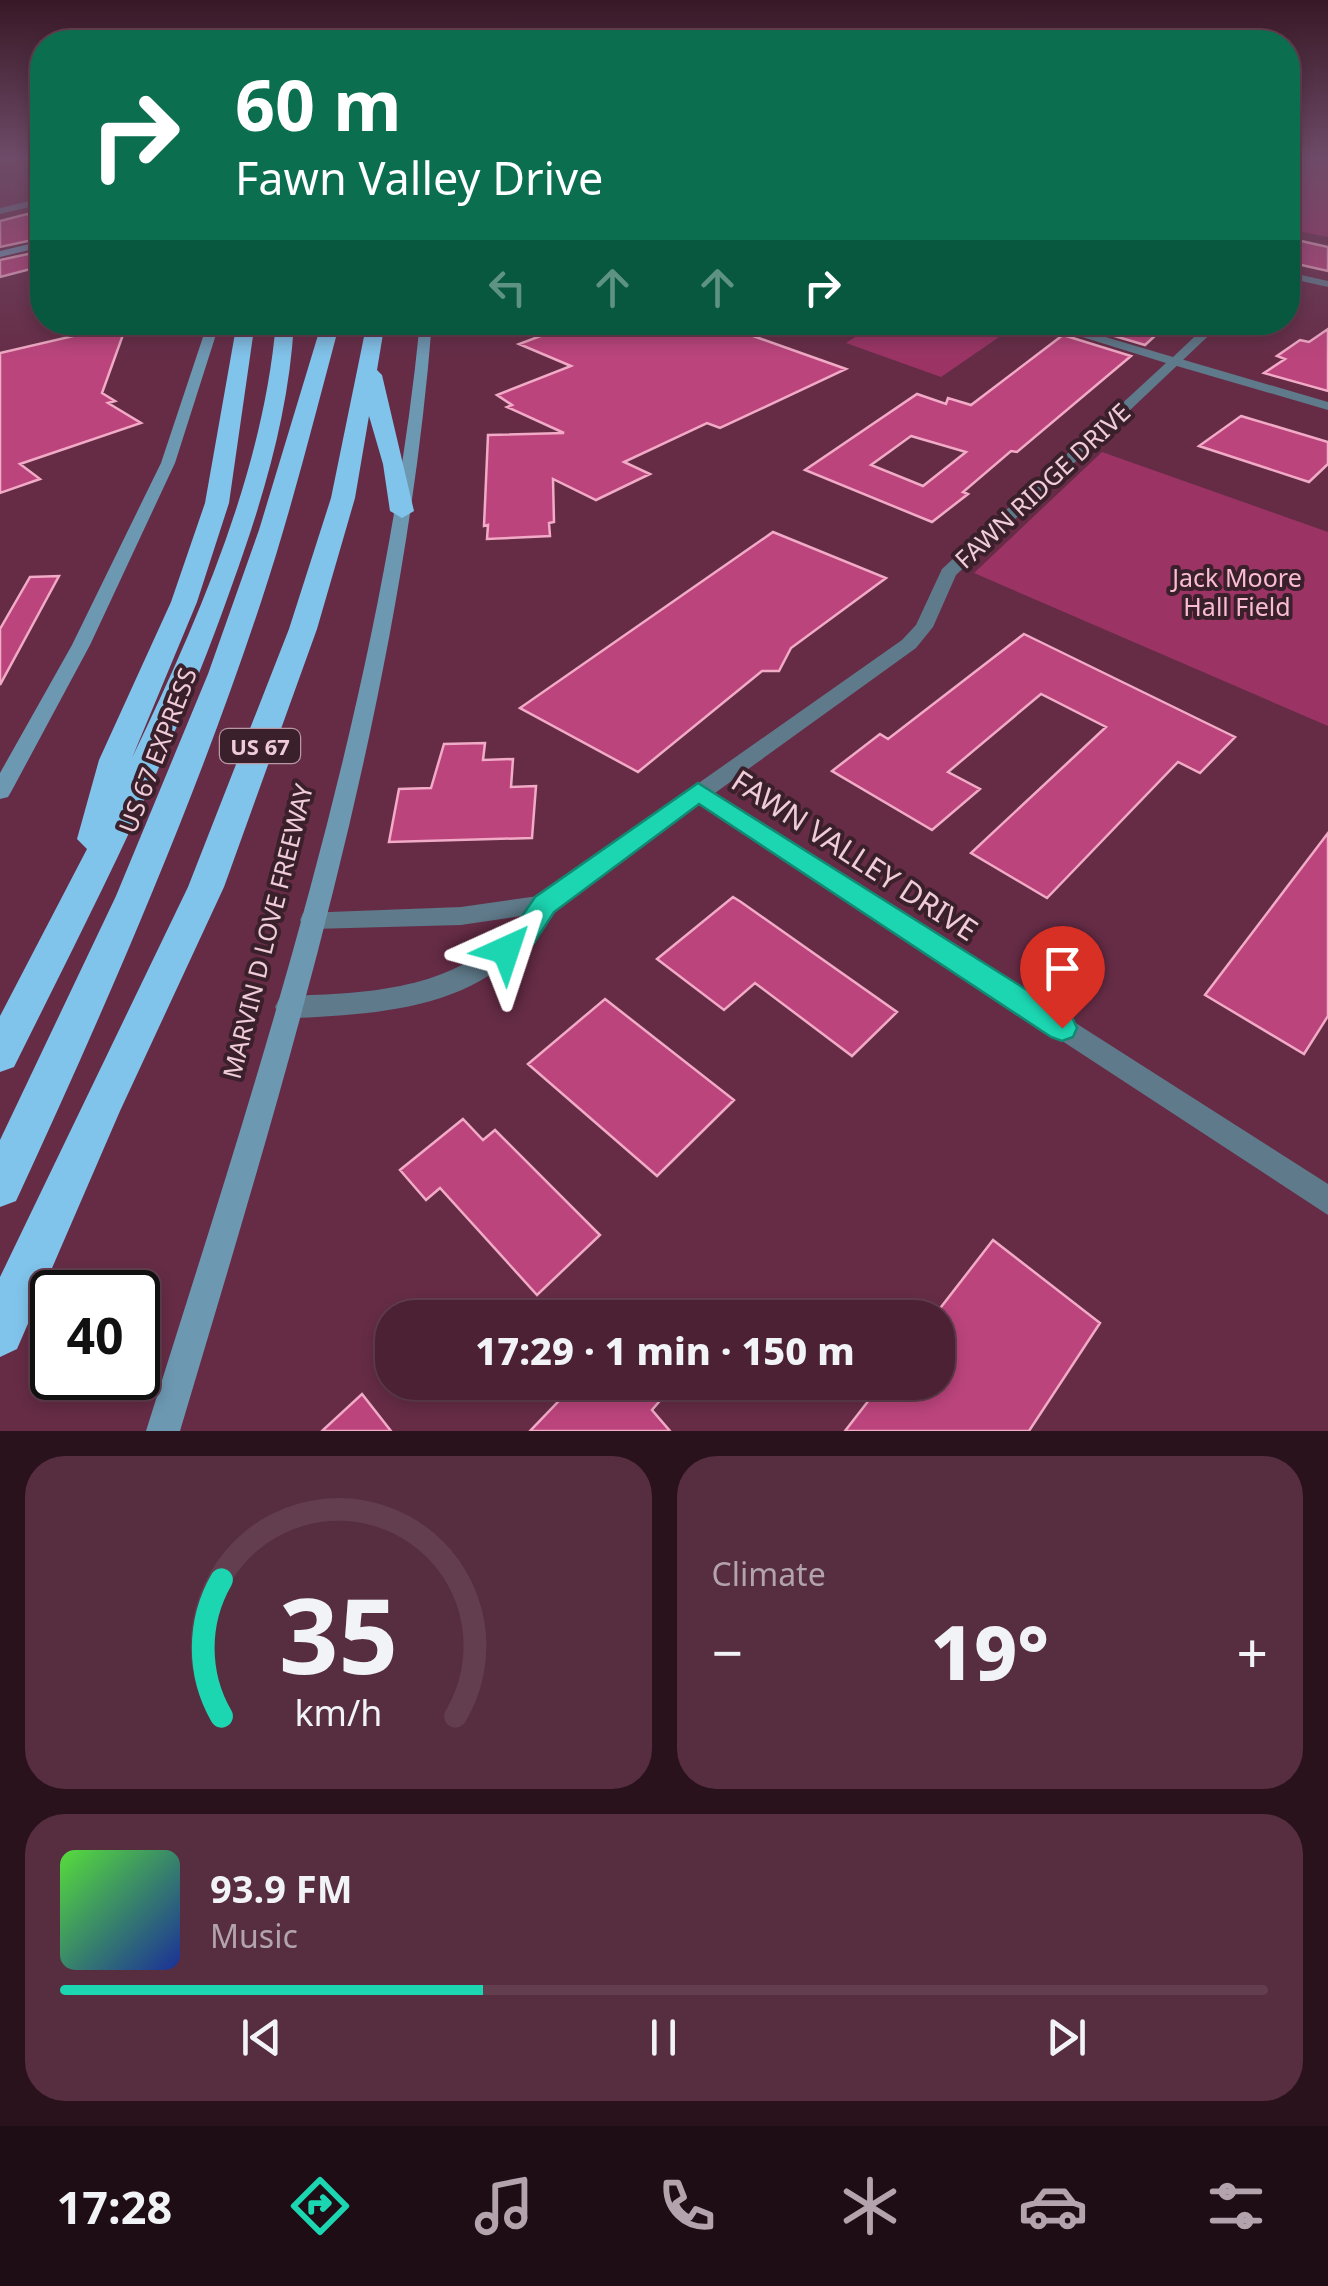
<!DOCTYPE html>
<html lang="en">
<head>
<meta charset="utf-8">
<style>
	:root { --surface:#4c2134; --page:#562e40; --text:#f1f3f6; --muted:#b2a3ac; --line:#633e4f; --accent:#1cd5b1 }
	body { margin:0; font-family:"Noto Sans",sans-serif; background:var(--page); color:var(--text); height:100vh; display:flex; flex-direction:column; font-size:38px; white-space:nowrap }
	* { box-sizing:border-box; margin:0 }
	p { font-size:32px; color:var(--muted) }
	.icon { flex:none; width:55px; height:55px; fill:none; stroke:currentColor; stroke-width:2; stroke-linecap:round; stroke-linejoin:round }
	.map { position:relative; height:1431px; overflow:hidden }
	.drawer { display:flex; flex-direction:column; gap:25px; padding:25px; background:#2a121d; flex:1 }
	.drawer>* { flex:none }
	.guide { position:absolute; left:30px; top:30px; width:1270px; height:305px; border-radius:40px; box-shadow:0 5px 15px #0003,0 0 0 2px var(--line); background:#0b6e4f; color:#fff; overflow:hidden }
	.speed { position:absolute; left:30px; top:1270px; display:flex; gap:20px; font-size:50px; font-weight:700; text-align:center }
	.speed>* { display:grid; place-content:center; width:130px; height:130px; border-radius:50%; background:var(--surface); box-shadow:0 5px 15px #0003,0 0 0 2px var(--line); line-height:1 }
	.speed .limit { border:5px solid #111; border-radius:15px; background:#fff; color:#111 }
	.pin { position:absolute; display:grid; place-items:center; width:85px; height:85px; color:#fff; margin:-102px -42px; border-radius:50% 50% 50% 0; rotate:-45deg; box-shadow:0 0 10px #0007 }
	.pin .icon { rotate:45deg }
	.me { position:absolute; width:110px; margin:-55px; rotate:42deg; stroke-linejoin:round; filter:drop-shadow(0 0 8px #0008) }
	.turn { display:flex; align-items:center; gap:35px; height:210px; padding:0 40px; font-size:45px }
	.turn .icon { width:130px; height:130px; stroke-width:2.5 }
	.turn b { display:block; font-size:70px; line-height:85px }
	.lanes { display:flex; align-items:center; height:95px; padding:0 40px; background:#0003; justify-content:center; gap:50px; direction:ltr }
	.lanes .off { opacity:.35 }
	.big { font-size:75px; font-weight:800; line-height:1.1 }
	.drawer .tile { flex:1; display:flex; flex-direction:column; justify-content:center; gap:15px; min-width:0; padding:0 35px; border-radius:40px; background:var(--page) }
	.drawer .dial { align-items:center; gap:0 }
	.dial svg { height:260px; overflow:visible; fill:none; stroke:var(--line); stroke-width:7; stroke-linecap:round; text-anchor:middle }
	.dial text { fill:var(--text); stroke:none }
	.song { display:flex; align-items:center; gap:30px }
	.cover { width:120px; height:120px; border-radius:15px; background:linear-gradient(135deg,hsl(110 70% 55%),hsl(230 70% 35%)) }
	.played { height:10px; border-radius:5px; background:linear-gradient(90deg,var(--accent) 35%,var(--line) 35%) }
	.keys { display:flex; justify-content:space-around; direction:ltr }
	.heat { display:flex; justify-content:space-between; align-items:center; font-size:55px; direction:ltr }
	.drawer .tiles { flex:1; display:grid; gap:25px; grid-template-columns:1fr 1fr }
	.tile:last-child { grid-column:span 2 }
	.trip { position:absolute; left:375px; top:1300px; width:580px; height:100px; border-radius:40px; background:var(--surface); box-shadow:0 5px 15px #0003,0 0 0 2px var(--line); font-weight:800; line-height:100px; text-align:center }
	.tabs { display:flex; height:160px; justify-content:space-around; align-items:center; background:#1e0d15; color:var(--muted) }
	.tabs .icon { width:70px; height:70px }
	.tabs .selected { color:var(--accent) }
	.tabs b { font-size:45px; color:var(--text) }
	.map>svg:first-child { display:block }
	.green { fill:#9b3465 }
	.building { fill:#bb447c; stroke:#f1abc6; stroke-width:2.5; fill-rule:evenodd }
	.lines { fill:none; stroke-linecap:round; stroke-linejoin:round }
	.minor { fill:#5f7a8a; fill-rule:evenodd }
	.tertiary { fill:#5f7a8a; fill-rule:evenodd }
	.secondary { fill:#6d98b2; fill-rule:evenodd }
	.motorway { fill:#80c4eb; fill-rule:evenodd }
	.route { fill:#1cd5b1; stroke:#128a73; stroke-width:2.5 }
	.labels { text-anchor:middle; dominant-baseline:central; stroke-width:8; stroke-linejoin:round; paint-order:stroke }
	.shield { fill:#3a202a; stroke:#b998a4; stroke-width:2.5 }
	.shield-label { font-size:22px; font-weight:bold; fill:#f0ccd9 }
	.street-label { font-size:25px; fill:#f0ccd9; stroke:#3a202a }
	.park-label { font-size:25px; fill:#fabcd3; stroke:#3a202a }
	.near-street-label { font-size:30px; fill:#f0ccd9; stroke:#3a202a }
</style>
</head>
<body>
<div class="map">
<svg width="1328" height="1431" viewBox="0 0 1328 1431">
	<rect width="100%" height="100%" fill="#662c46"/>
	<path class="green" d="M1288,160H1328V237L1288,229Z
		M1012,323L1018,324L941,377L846,343L855,337L810,323Z
		M1102,452L1328,532V726L974,573Z"/>
	<path class="building" d="M27,214L42,221V238L0,247V221Z
		M1288,238L1328,247V271L1288,262Z
		M42,251V266L0,277V260Z
		M86,322H120L116,333L124,332L102,393L115,401L108,403L141,423L20,464L40,479L0,493V353L82,334Z
		M578,322H714L846,369L720,428L707,423L624,462L650,474L596,500L553,479L554,522L549,523L550,536L487,539L488,525L484,526L488,435L564,433L507,407L512,405L497,395L571,366L519,344Z
		M1080,322H1170L1145,345L1077,325Z
		M1328,329V391L1264,373L1285,359L1277,356L1300,340L1309,342Z
		M1063,335L1131,356L1017,452L1011,451L963,492L968,494L932,522L805,470L917,394L946,404L948,398L971,405ZM911,436L966,452L923,486L871,465Z
		M1241,416L1328,442V464L1309,482L1199,446Z
		M773,532L886,578L791,648L779,671H762L638,772L520,708Z
		M59,576L0,685V629L30,577Z
		M1024,634L1235,737L1200,773L1178,762L1047,898L971,853L1106,727L1041,694L948,772L980,789L932,830L832,771L880,734L888,739Z
		M485,743L483,760L513,759L511,787L536,786L532,838L389,842L399,789L431,788L444,744Z
		M1328,833V1016L1304,1054L1205,995Z
		M733,897L741,902L897,1012L852,1056L755,983L724,1010L657,959Z
		M605,999L734,1100L657,1176L528,1064Z
		M463,1119L483,1140L495,1130L600,1235L537,1295L440,1188L426,1200L400,1170Z
		M993,1240L1100,1323L1029,1431H845L883,1382H938V1311Z
		M577,1382H676L652,1410L670,1431H530Z
		M362,1394L391,1431H322Z"/>
	<g class="lines">
		<path class="minor" d="M42,198V204L0,214V208Z
			M1174,357L1328,402V410L1170,364L1168,361Z"/>
		<path class="tertiary" d="M1288,272L1328,281V287L1288,278Z
			M1034,322H1055L1173,357L1210,322H1223L956,575L933,627L916,648L715,793L1328,1184V1215L700,804C653,838 603,871 557,907C535,924 523,952 500,968C451,1004 390,1012 332,1016C315,1017 295,1020 279,1015L275,1007L279,999L288,996C374,993 463,990 521,916L461,925L312,929L303,927L300,920L303,913L461,907L538,896L902,640L916,625L942,569L1166,363Z"/>
		<path class="secondary" d="M42,241V247L0,257V251Z
			M208,322H220L175,463L90,645L11,792L8,797L0,799V773L72,645L161,463Z
			M420,322H432C402,701 288,1069 180,1431H146C260,1069 382,702 420,322Z"/>
		<path class="motorway" d="M237,322H255L229,503L197,602L132,758C197,622 263,474 276,322H294C289,415 262,502 231,588C173,754 92,910 14,1067L0,1072V1016L87,849L77,839L99,760L171,602L205,503Z
			M322,322H340C315,415 292,508 262,599C194,805 107,1004 16,1201L0,1207V1140L116,896L208,674L259,530Z
			M367,322H385L377,370L382,375L414,511L402,518L390,511L383,464L369,416L355,498L317,629L224,887L120,1111L17,1349L0,1357V1277L188,887L289,629L331,498Z"/>
	</g>
	<linearGradient id="sky" x2="0" y2="1"><stop stop-color="#381826"/><stop offset="0.44" stop-color="#6e4b68"/><stop offset="1" stop-color="#6e4b68" stop-opacity="0"/></linearGradient>
	<rect width="1328" height="361" fill="url(#sky)"/>
	<path class="route" d="M698,783L1073,1019L1077,1028L1073,1037L1062,1041L1051,1037L699,804L554,912L534,943L516,957L506,961L496,957L492,950L514,928L535,897Z"/>
	<g class="labels">
		<rect class="shield" x="220" y="729" width="80" height="34" rx="8"/>
		<g class="shield-label">
			<text x="260" y="746">US 67</text>
		</g>
		<g class="street-label">
			<text transform="translate(1042 485) rotate(-43)">FAWN RIDGE DRIVE</text>
			<text transform="translate(157 750) rotate(-69)">US 67 EXPRESS</text>
			<text transform="translate(267 931) rotate(-76)">MARVIN D LOVE FREEWAY</text>
		</g>
		<g class="park-label">
			<text x="1237" y="577">Jack Moore<tspan x="1237" dy="29">Hall Field</tspan></text>
		</g>
		<g class="near-street-label">
			<text transform="translate(855 855) rotate(33)">FAWN VALLEY DRIVE</text>
		</g>
	</g>
</svg>
<div class="speed"><div class="limit">40</div></div>
<div class="pin" style="left:1062px;top:1028px;background:#d93025"><svg class="icon" aria-label="arrive" viewBox="0 0 24 24"><path d="M6 21V4h12l-3 4 3 4H6"/></svg></div>
<svg class="me" style="left:506px;top:950px" viewBox="-20 -20 40 40"><path d="M0-17L14 15 0 8-14 15z" fill="#1cd5b1" stroke="#fff" stroke-width="4"/></svg>
<div class="trip">17:29 · 1 min · 150 m</div>
<div class="guide">
<div class="turn"><svg class="icon" aria-label="right" viewBox="0 0 24 24"><path d="M7 20v-9h11M14 6l5 5-5 5"/></svg><div><b>60 m</b>Fawn Valley Drive</div></div>
<div class="lanes"><svg class="icon off" aria-label="left" viewBox="0 0 24 24"><path d="M17 20v-9H6M10 6l-5 5 5 5"/></svg><svg class="icon off" aria-label="ahead" viewBox="0 0 24 24"><path d="M12 20V5M6 11l6-6 6 6"/></svg><svg class="icon off" aria-label="ahead" viewBox="0 0 24 24"><path d="M12 20V5M6 11l6-6 6 6"/></svg><svg class="icon" aria-label="right" viewBox="0 0 24 24"><path d="M7 20v-9h11M14 6l5 5-5 5"/></svg></div>
</div>
</div>
<section class="drawer">
<div class="tiles">
<div class="tile dial"><svg viewBox="0 0 100 80">
<path d="M14 69A42 42 0 1 1 86 69"/>
<path d="M14 69A42 42 0 0 1 14 27" stroke="#1cd5b1"/>
<text x="50" y="56" font-size="32" font-weight="700">35</text>
<text x="50" y="72" font-size="11">km/h</text>
</svg></div>
<div class="tile"><p>Climate</p>
<div class="heat"><a>−</a><b class="big">19°</b><a>+</a></div>
</div>
<div class="tile">
<div class="song"><i class="cover"></i><div><b>93.9 FM</b><p>Music</p></div></div>
<div class="played"></div>
<div class="keys"><svg class="icon" aria-label="previous" viewBox="0 0 24 24"><path d="M18 5L8 12l10 7zM5 5v14"/></svg><svg class="icon" aria-label="pause" viewBox="0 0 24 24"><path d="M8 5v14M16 5v14"/></svg><svg class="icon" aria-label="next" viewBox="0 0 24 24"><path d="M6 5l10 7-10 7zM19 5v14"/></svg></div>
</div>
</div>
</section>
<nav class="tabs">
<b>17:28</b>
<svg class="icon selected" aria-label="directions" viewBox="0 0 24 24"><path d="M12 3l9 9-9 9-9-9zM9 14v-3h6M13 9l2 2-2 2"/></svg>
<svg class="icon" aria-label="music" viewBox="0 0 24 24"><path d="M9 18V5l10-2v13"/><circle cx="6" cy="18" r="3"/><circle cx="16" cy="16" r="3"/></svg>
<svg class="icon" aria-label="phone" viewBox="0 0 24 24"><path d="M5 4h4l2 5-3 2q2 4 5 5l2-3 5 2v4C11 20 4 13 5 4z"/></svg>
<svg class="icon" aria-label="climate" viewBox="0 0 24 24"><path d="M12 3v18M4 7l16 10M4 17L20 7"/></svg>
<svg class="icon" aria-label="car" viewBox="0 0 24 24"><path d="M5 17H2v-5l4-1 3-4h7l3 4 3 1v5h-3M9 17h6M6 11h13"/><circle cx="7" cy="17" r="2"/><circle cx="17" cy="17" r="2"/></svg>
<svg class="icon" aria-label="filters" viewBox="0 0 24 24"><path d="M4 7h16M4 17h16"/><circle cx="9" cy="7" r="2"/><circle cx="15" cy="17" r="2"/></svg>
</nav>
</body>
</html>
